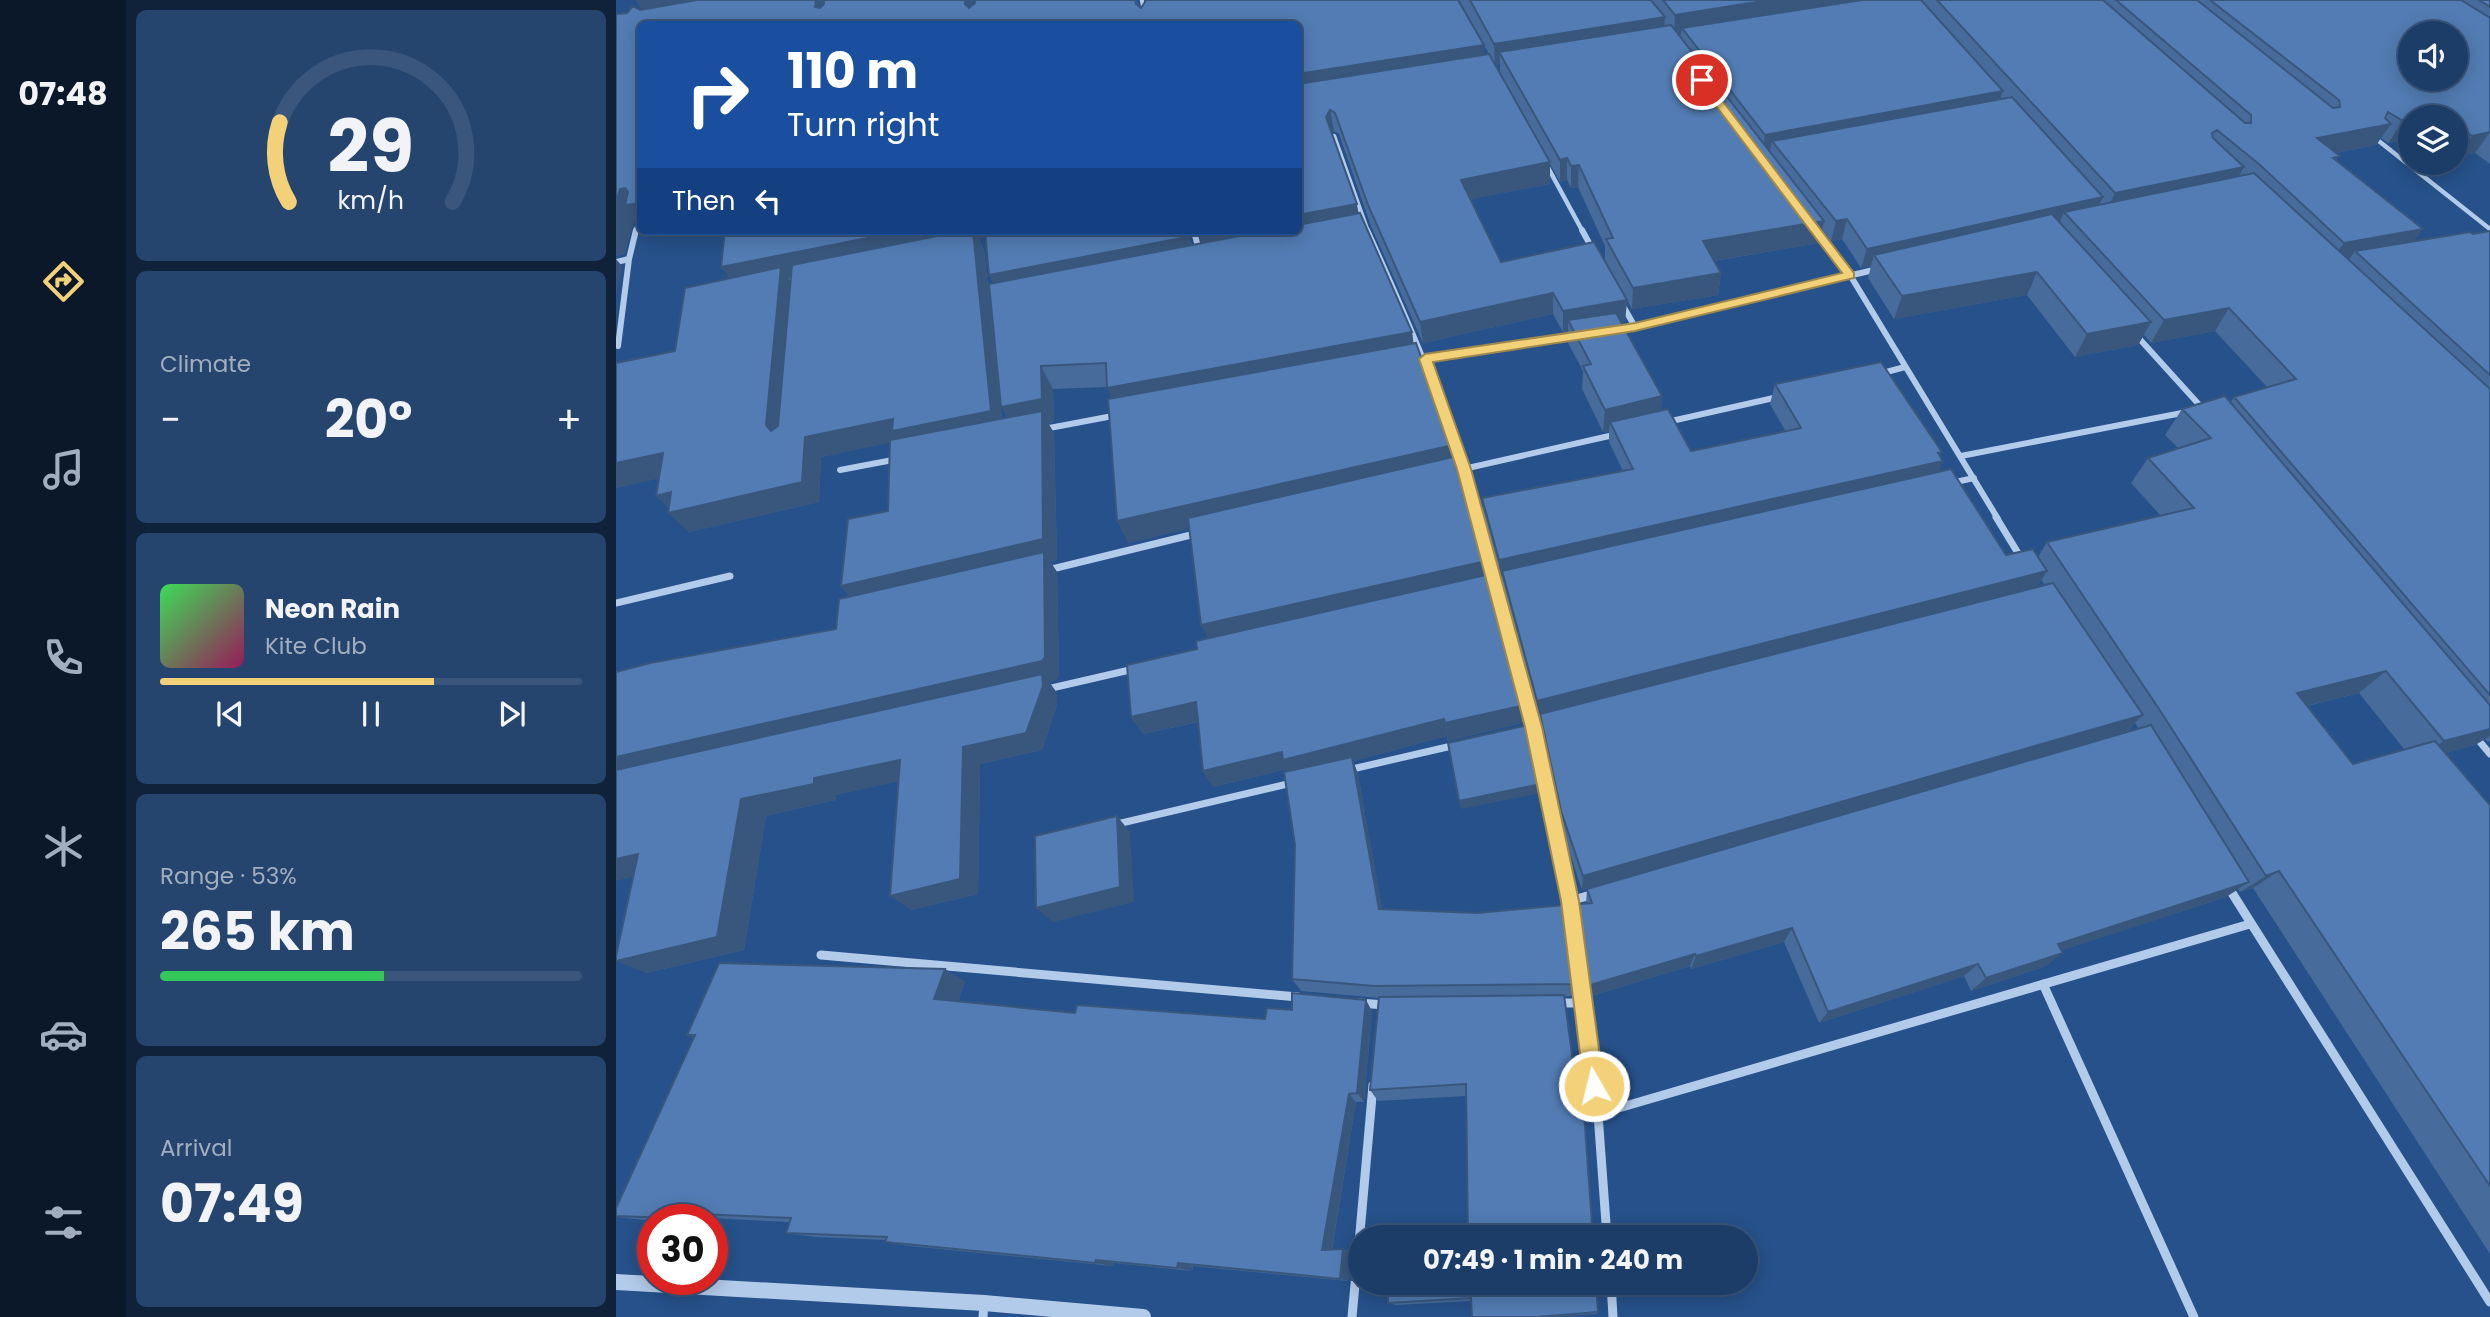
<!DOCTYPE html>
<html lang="en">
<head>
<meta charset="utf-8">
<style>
	:root { --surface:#1c3d68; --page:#25446e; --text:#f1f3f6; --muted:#a0aec0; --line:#3a567c; --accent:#f3d178 }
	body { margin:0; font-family:Poppins,sans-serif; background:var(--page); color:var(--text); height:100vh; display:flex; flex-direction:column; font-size:26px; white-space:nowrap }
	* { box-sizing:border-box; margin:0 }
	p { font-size:23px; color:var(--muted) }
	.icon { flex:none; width:38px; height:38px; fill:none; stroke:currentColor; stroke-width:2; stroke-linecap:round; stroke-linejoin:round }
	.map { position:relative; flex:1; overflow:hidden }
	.side { display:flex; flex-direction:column; gap:10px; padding:10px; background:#0f2239; width:490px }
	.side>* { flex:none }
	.hud { position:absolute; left:21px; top:21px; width:665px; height:214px; border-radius:10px; box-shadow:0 4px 18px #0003,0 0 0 2px var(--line); background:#1a4fa0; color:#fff; overflow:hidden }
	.buttons { position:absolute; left:1782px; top:21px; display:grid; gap:14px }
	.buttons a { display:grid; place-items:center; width:70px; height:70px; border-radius:50%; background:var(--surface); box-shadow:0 4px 18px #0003,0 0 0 2px var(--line); font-size:35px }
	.speed { position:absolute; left:21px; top:1204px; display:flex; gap:14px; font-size:35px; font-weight:700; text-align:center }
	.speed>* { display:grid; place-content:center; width:91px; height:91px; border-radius:50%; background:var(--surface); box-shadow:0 4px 18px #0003,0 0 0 2px var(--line); line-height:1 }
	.speed .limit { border:10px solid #d22; background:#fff; color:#111 }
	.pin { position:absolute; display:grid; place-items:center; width:60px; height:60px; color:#fff; margin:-30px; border:4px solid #fff; border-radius:50%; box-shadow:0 2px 7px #0007 }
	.me { position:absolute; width:77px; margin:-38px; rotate:352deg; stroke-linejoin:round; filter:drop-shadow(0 0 5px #0008) }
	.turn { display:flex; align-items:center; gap:24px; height:147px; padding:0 35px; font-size:32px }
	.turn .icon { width:91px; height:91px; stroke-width:2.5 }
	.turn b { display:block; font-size:49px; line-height:60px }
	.then { display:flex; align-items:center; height:66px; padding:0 35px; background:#0003; gap:14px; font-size:26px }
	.big { font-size:52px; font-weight:700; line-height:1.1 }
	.side .tile { flex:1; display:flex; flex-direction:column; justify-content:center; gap:10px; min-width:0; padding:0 24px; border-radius:10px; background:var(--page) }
	.side .dial { align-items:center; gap:0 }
	.dial svg { height:182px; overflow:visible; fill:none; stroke:var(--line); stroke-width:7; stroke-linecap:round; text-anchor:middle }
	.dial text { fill:var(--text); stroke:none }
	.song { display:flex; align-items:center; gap:21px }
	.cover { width:84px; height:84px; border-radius:10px; background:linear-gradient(135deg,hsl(130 70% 55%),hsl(330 70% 35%)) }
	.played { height:7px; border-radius:4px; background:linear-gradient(90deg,var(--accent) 65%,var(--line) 65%) }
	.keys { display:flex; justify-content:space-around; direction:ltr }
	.heat { display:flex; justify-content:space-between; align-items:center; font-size:38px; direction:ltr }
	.charge { height:10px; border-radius:5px; background:linear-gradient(90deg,#34c759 53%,var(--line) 0) }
	.trip { position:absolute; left:732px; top:1225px; width:410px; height:70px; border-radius:35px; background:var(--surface); box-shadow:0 4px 18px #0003,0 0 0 2px var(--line); font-weight:700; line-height:70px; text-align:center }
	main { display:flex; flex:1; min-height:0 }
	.tabs { display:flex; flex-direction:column; width:126px; justify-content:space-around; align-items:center; background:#0b182a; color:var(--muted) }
	.tabs .icon { width:49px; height:49px }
	.tabs .current { color:var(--accent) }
	.tabs b { font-size:32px; color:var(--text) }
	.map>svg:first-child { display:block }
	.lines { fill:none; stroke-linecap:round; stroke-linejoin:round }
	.minor-far3 { stroke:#b3cbea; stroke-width:4.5 }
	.minor-far2 { stroke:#b3cbea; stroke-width:6 }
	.minor-far1 { stroke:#b3cbea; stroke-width:7 }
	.minor { stroke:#b3cbea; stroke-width:9 }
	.tertiary { stroke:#b3cbea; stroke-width:16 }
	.wall { fill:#476b9a; fill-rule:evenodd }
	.shaded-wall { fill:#39577d }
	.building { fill:#527cb3; stroke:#39577d; stroke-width:2; fill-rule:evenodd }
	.route { fill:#f3d178; stroke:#9e884e; stroke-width:2 }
</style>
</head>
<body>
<main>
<nav class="tabs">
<b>07:48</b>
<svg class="icon current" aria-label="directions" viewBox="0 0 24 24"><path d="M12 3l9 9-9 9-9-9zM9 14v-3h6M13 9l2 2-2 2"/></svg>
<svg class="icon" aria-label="music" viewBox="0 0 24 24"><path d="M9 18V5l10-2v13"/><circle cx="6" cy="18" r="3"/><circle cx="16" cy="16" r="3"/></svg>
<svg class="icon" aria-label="phone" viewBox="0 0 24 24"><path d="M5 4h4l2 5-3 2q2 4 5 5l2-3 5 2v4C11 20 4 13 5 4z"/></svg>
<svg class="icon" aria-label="climate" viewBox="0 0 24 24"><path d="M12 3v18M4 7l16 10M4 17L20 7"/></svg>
<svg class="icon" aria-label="car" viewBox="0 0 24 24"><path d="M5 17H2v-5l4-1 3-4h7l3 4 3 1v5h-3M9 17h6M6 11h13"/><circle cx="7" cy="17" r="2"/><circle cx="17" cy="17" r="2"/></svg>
<svg class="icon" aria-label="filters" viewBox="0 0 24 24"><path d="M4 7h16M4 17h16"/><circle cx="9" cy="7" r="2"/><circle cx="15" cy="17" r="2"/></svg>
</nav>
<section class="side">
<div class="tile dial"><svg viewBox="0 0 100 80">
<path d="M14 69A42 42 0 1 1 86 69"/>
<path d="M14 69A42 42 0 0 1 10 34" stroke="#f3d178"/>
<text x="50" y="56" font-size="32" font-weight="700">29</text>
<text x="50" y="72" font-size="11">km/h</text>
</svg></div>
<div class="tile"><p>Climate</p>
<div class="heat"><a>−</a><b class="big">20°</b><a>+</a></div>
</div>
<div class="tile">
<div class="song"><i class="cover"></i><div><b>Neon Rain</b><p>Kite Club</p></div></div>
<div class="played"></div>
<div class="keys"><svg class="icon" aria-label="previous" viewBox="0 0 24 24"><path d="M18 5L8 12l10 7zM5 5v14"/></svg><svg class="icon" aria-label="pause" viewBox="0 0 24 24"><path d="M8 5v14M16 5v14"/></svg><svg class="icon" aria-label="next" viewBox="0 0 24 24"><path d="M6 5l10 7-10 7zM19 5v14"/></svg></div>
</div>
<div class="tile"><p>Range · 53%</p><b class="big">265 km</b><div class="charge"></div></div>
<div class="tile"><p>Arrival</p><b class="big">07:49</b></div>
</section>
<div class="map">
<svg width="1874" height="1317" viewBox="0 0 1874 1317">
	<rect width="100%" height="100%" fill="#26518a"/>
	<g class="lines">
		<path class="minor-far3" d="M526,0L531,24
			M718,136L752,232
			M1759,138L1874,229
			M929,162L967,232
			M20,232L24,214"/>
		<path class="minor-far2" d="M751,230C794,325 835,419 861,519
			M966,230L977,250
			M1200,230L1234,275L1382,519
			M578,231L583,251
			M0,262L13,259
			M1006,304L1019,327
			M1001,330L1262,269
			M1520,335L1587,409
			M2,346L13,259L20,230
			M800,360L961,336
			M1263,374L1289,367
			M1051,422L1162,397
			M428,429L502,415
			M1345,456L1571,412
			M224,470L282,459
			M843,470L1002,434
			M1335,483L1358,478"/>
		<path class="minor-far1" d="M861,517L917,727L949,875
			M1380,517L1405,558
			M432,570L583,533
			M867,589L893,583
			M0,603L114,576
			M427,690L518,669
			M1859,736L1874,754
			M732,770L840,745
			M497,825L680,782"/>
		<path class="minor" d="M948,874L982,1114L991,1237
			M1611,885L1874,1302
			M954,901L978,894
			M205,955L682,997
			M1427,984L1578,1317
			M743,1003L769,1005
			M942,1003H966
			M982,1114L1634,924
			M742,1255L757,1085
			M995,1283L997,1317
			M367,1317L368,1304
			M736,1317L740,1274"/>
		<path class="tertiary" d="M0,1282L368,1303L527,1317"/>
	</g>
	<path class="wall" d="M20,0H357V5L521,1L522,6L525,8L868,55L884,74V64L879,65L843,0H1874V164L1859,153L1839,157V117H1794V138L1772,143L1765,138L1760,145L1720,153L1721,161L1798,241L1857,234L1874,231V741L1872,742L1869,739L1859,745L1830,753L1874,805V1254L1637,888L1624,892L1622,889L1610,897L1446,950L1430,966L1355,991L1348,976L1203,1023L1168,942L1075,969L1074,966L972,997L961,918L962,904L970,903L971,889L1034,871L966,890L945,827L924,731V719L921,720L887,591L886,579H884L868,518L866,498L1007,471L993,442V431L987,432L966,389L967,371L952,343V331L947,332L937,314L807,343L755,226L723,134L718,131L716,134L742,213L796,332L797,344L837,445L838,456L870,561L871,575L909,705V722L832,741L831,736L737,761L742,774L766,909L959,984L958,996H948L850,1096L762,1101L754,1090L763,998L685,991L676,979L679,845L671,769L597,787L587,771L582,722L527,734L515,717L592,638L574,528L512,543L496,398L491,387L437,389L438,422L432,423L438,433L441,560L434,561L441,572L443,676L440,680L433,682L441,693V704L426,750L364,764L362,894L295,910L282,781L220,795V800L150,816L128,950L30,973L220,629L235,597L225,586L272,511L274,442L205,457L203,502L73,532L53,508L40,496L43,478L0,488V363L59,351L69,288L367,238L363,239L368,250L386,419L391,418L373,284L572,232L576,245L682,231L24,24V225L19,218L8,254L0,256V14L26,9ZM934,164L944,182L951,180L955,188L962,187L989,246V261L885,262L855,199L934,184ZM1206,229L1215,241L1226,239L1245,268L1255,266L1252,278L1278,319L1411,295L1459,357L1522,345L1528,335L1535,343L1599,331L1651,387L1618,397L1614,403L1566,409L1549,435L1562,448L1532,458L1515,483L1545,516L1431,542L1422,557L1390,555L1323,472L1159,384L1154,404L1170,432L1075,451L1045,410L1046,396L1005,322L1009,321L1011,300L1016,309L1102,295L1105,273L1098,261L1203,243ZM1425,580L1429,585L1421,587ZM1743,693L1788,749L1737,764L1691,706ZM1519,723L1523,729L1511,732Z
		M349,981L342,1002L459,1013L649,1019L676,1010L756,1011L748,1102H740L716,1250L727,1249L735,1253L732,1281L577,1266L576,1271L498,1263L497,1266L294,1246L269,1242L270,1240L199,1237L170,1233L174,1222L90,1218L89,1220H37V1221L0,1217L78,1037L71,1035Z
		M746,1283H980L982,1312L980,1314L937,1317H856L855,1301L780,1305L772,1303V1285Z"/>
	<path class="shaded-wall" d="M20,0H95L33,19Z
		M200,0H212L211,24L199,7Z
		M349,0H357L358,24L349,4Z
		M1153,0H1272L1066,28L1065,35L1058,36L1059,15Z
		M1049,17L1047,38L883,52L884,64L879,65L878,44Z
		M868,45L869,66L682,96V74Z
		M1387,91L1381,108L1156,141L1154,151L1146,152L1149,135Z
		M714,110L718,131L713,138L710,117Z
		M1794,120V138L1772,143L1787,121Z
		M1775,124L1760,145L1688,159L1701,138Z
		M1874,132L1859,153L1840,157L1856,136Z
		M951,158V180L944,182V160Z
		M934,162V184L847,201L845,180Z
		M963,165L962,187L955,188V166Z
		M1628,167L1616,188L1489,214L1499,193Z
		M9,188L24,203V225L19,218L8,254L0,256V202L4,189Z
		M1487,197L1478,216L1448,212L1443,224L1258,255L1255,266L1245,268L1251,249Z
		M741,204L744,225L590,256L583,235L601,231H682V215Z
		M1231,219L1226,239L1215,241L1220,221Z
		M1208,221L1203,243L1084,263L1087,241Z
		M1807,229L1791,250L1739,251L1732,261L1712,264L1728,243Z
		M287,231H367V238L363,239L368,250L387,431L291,451L284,441L205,457L203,502L73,532L52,513L57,512L40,496L55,492L72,508L186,482L189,437L277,419L284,429L375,411L358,240L172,278L180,288L167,446L172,452L150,425L163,279L121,288L105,267Z
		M570,231H573L578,258L384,296L373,275Z
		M0,259L6,266L0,295Z
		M1421,272L1411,295L1278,319L1286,296Z
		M1105,273L1102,295L1016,309L1017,288Z
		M937,293V314L807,343L804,322Z
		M1011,300L1009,321L958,330L952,320V331L947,332V311Z
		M1613,308L1599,331L1535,343L1548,320Z
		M1535,322L1522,345L1459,357L1471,334Z
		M796,332L799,355L502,410L491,388Z
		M425,366L437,389L438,422L432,423L438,433L441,560L434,561L441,572L443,676L440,680L433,682L441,693V704L426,750L364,764L362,894L295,910L274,896L347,747L0,781V757L426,661L244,606L225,586L398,429L385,407Z
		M1046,396L1044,419L994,422L993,431L987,432L989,410Z
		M837,445L839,467L512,543L501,521Z
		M1326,452L1321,463L1327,461L1319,481L886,571V579H884L883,560Z
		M47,453L67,473L0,488V463Z
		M870,561L872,582L595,645L585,625Z
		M1431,571L1418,592L924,714V719L921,720V701Z
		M1770,671L1743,693L1656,714L1681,693Z
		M580,702L589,720L527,734L515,717Z
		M909,705V722L832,741L829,723Z
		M1527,715L1510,732L966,890L967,876Z
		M828,719L831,736L737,761L742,774L769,923L675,777L671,769L597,787L587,771L666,752Z
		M1874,729V736L1859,745L1798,762L1828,741Z
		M284,760L303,777L220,795V800L150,816L128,950L30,973L0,961L125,799L198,778Z
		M925,784V793L845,809L843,801Z
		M501,816L514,832L518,902L437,922L420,908Z
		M22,854L50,869L0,881V859Z
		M1663,871L1637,888L1624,892L1650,876Z
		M1633,882L1610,897L1426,957L1442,944Z
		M1176,928L1168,942L1075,969L1080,956Z
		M1447,953L1430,966L1355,991L1370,978Z
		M1079,954L1074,966L972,997L974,985Z
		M1362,964L1348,976L1203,1023L1212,1012Z
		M329,969L349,981L339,1011L318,999Z
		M750,1000L756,1011L748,1102L741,1093Z
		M733,1094L740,1102L715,1254L706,1250Z
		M57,1213L90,1218L89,1220H68L55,1218Z
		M727,1249L735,1253L732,1281L724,1279Z
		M480,1260L498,1263L497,1266L479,1263Z
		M562,1263L577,1266L576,1271L561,1268Z"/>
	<path class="building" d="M81,0H200L199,7L204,8L208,4V0H349V4L353,8L359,3V0H519L520,4L525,8L529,2V0H842L868,45L682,74V24H24V203L9,205L12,192L9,188L4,189L0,202V14L11,13L17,6L24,10Z
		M854,0H1035L1049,17L878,44Z
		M1047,0H1153L1059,15Z
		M1246,0H1305L1387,91L1149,135L1066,28Z
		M1321,0H1487L1629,123H1635V115L1500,0H1581L1717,108L1724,107L1723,100L1594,0H1845L1874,18V132L1856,136L1839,124V117H1829L1825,114L1809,117H1794V120L1787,121L1772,112L1769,118L1775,124L1701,138L1724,156L1717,158L1807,229L1728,243L1644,165L1601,130L1596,133L1597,138L1628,167L1499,193ZM1794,33H1839V79H1794Z
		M1863,0H1874V7Z
		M1055,25L1208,221L1087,241L1105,273L1017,288L990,239L997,238L963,165L955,166L951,158L944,160L883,52Z
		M873,54L934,162L845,180L885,262L978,242L1011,300L947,311L937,293L804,322L752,205L719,113L714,110L710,117L741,204L682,215V84Z
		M1396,97L1487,197L1251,249L1231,219L1220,221L1156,141Z
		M1638,173L1874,389V695L1618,397L1680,379L1613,308L1548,320L1448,212Z
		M744,213L796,332L491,388L490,363L425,366L426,399L385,407L373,284L649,231H682V225Z
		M1436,214L1535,322L1471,334L1421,272L1286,296L1258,255Z
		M109,231H287L105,267Z
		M346,231H357L375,411L276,431L277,419L189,437L186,482L52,513L55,492L40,496L47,453L0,463V363L59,351L69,288L165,267L150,425L155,431L162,426L176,265Z
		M369,231H570L571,237L373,275Z
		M582,231H601L583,235Z
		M1874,231V375L1739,251L1854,232L1857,234Z
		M1000,313L1046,396L989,410L967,366L975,364L952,320Z
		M800,343L837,445L501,521L492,399Z
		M1265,362L1326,452L1322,453L1327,461L883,560L866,498L1017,469L994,422L1052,409L1075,451L1185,428L1159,384Z
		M1609,396L1874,705V729L1828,741L1770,671L1681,693L1737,764L1819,741L1874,805V1186L1663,871L1650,876L1545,712L1431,542L1578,508L1532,458L1595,438L1566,409Z
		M426,411L427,539L225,586L232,519L272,511L274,440Z
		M841,456L870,561L585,625L572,518Z
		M1335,469L1390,555L1417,549L1431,571L921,701L886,571Z
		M428,552L429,657L426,661L0,757V672L34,663L220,629L223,599Z
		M874,574L909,705L829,723L828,719L667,760L666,752L587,771L580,702L515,717L511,665L581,649L580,641Z
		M1437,583L1527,715L967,876L945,811L924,714Z
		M426,674L427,686L410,733L347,747L344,879L274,896L284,760L198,778V784L125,799L101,937L0,961V956L22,854L0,859V770Z
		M912,725L925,784L843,801L832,743Z
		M1535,725L1633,882L1442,944L1447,953L1370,978L1362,964L1212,1012L1176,928L1080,956L1079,954L974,985L962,904L976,903L971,889Z
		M736,757L763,909L861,913L948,905L959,984L758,986L676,979L679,845L668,772Z
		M501,816L504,887L420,908L419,836Z
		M103,963L329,969L318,999L459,1013L461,1005L649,1019L651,1008L676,1010V993L750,1000L741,1093L733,1094L706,1250L727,1249L724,1279L562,1263L561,1268L480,1260L479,1263L269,1242L271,1237L170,1233L175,1218L57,1213L55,1218L0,1216V1208L79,1035H71Z
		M948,995L962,1099H967L977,1237H852L850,1084L754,1090L763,997Z
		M739,1247H744V1280H736Z
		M767,1283H980L982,1312L921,1317H856L855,1298L772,1303V1283Z"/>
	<path class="route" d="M1082,78H1089L1238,273V278L1019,331L817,362L855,469L926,727L963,901L988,1086L985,1093L978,1096L971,1093L968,1086L945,901L909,727L841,469L803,359L809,354L1019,323L1226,273L1082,82Z"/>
</svg>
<div class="buttons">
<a><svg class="icon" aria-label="sound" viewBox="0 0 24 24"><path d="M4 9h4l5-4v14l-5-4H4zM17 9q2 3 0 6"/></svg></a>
<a><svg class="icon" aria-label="layers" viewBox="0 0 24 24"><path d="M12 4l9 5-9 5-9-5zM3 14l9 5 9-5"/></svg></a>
</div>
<div class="speed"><div class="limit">30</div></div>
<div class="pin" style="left:1086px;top:80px;background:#d93025"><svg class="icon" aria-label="arrive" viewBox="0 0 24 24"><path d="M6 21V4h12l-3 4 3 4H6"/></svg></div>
<svg class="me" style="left:978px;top:1086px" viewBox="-20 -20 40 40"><circle r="17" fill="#f3d178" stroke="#fff" stroke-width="3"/><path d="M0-11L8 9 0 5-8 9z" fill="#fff"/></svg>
<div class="trip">07:49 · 1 min · 240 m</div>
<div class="hud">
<div class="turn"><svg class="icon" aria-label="right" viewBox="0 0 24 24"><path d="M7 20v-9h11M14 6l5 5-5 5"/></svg><div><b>110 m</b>Turn right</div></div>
<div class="then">Then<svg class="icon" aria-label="left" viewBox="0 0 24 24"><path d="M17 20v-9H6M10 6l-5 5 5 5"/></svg></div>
</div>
</div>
</main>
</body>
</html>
